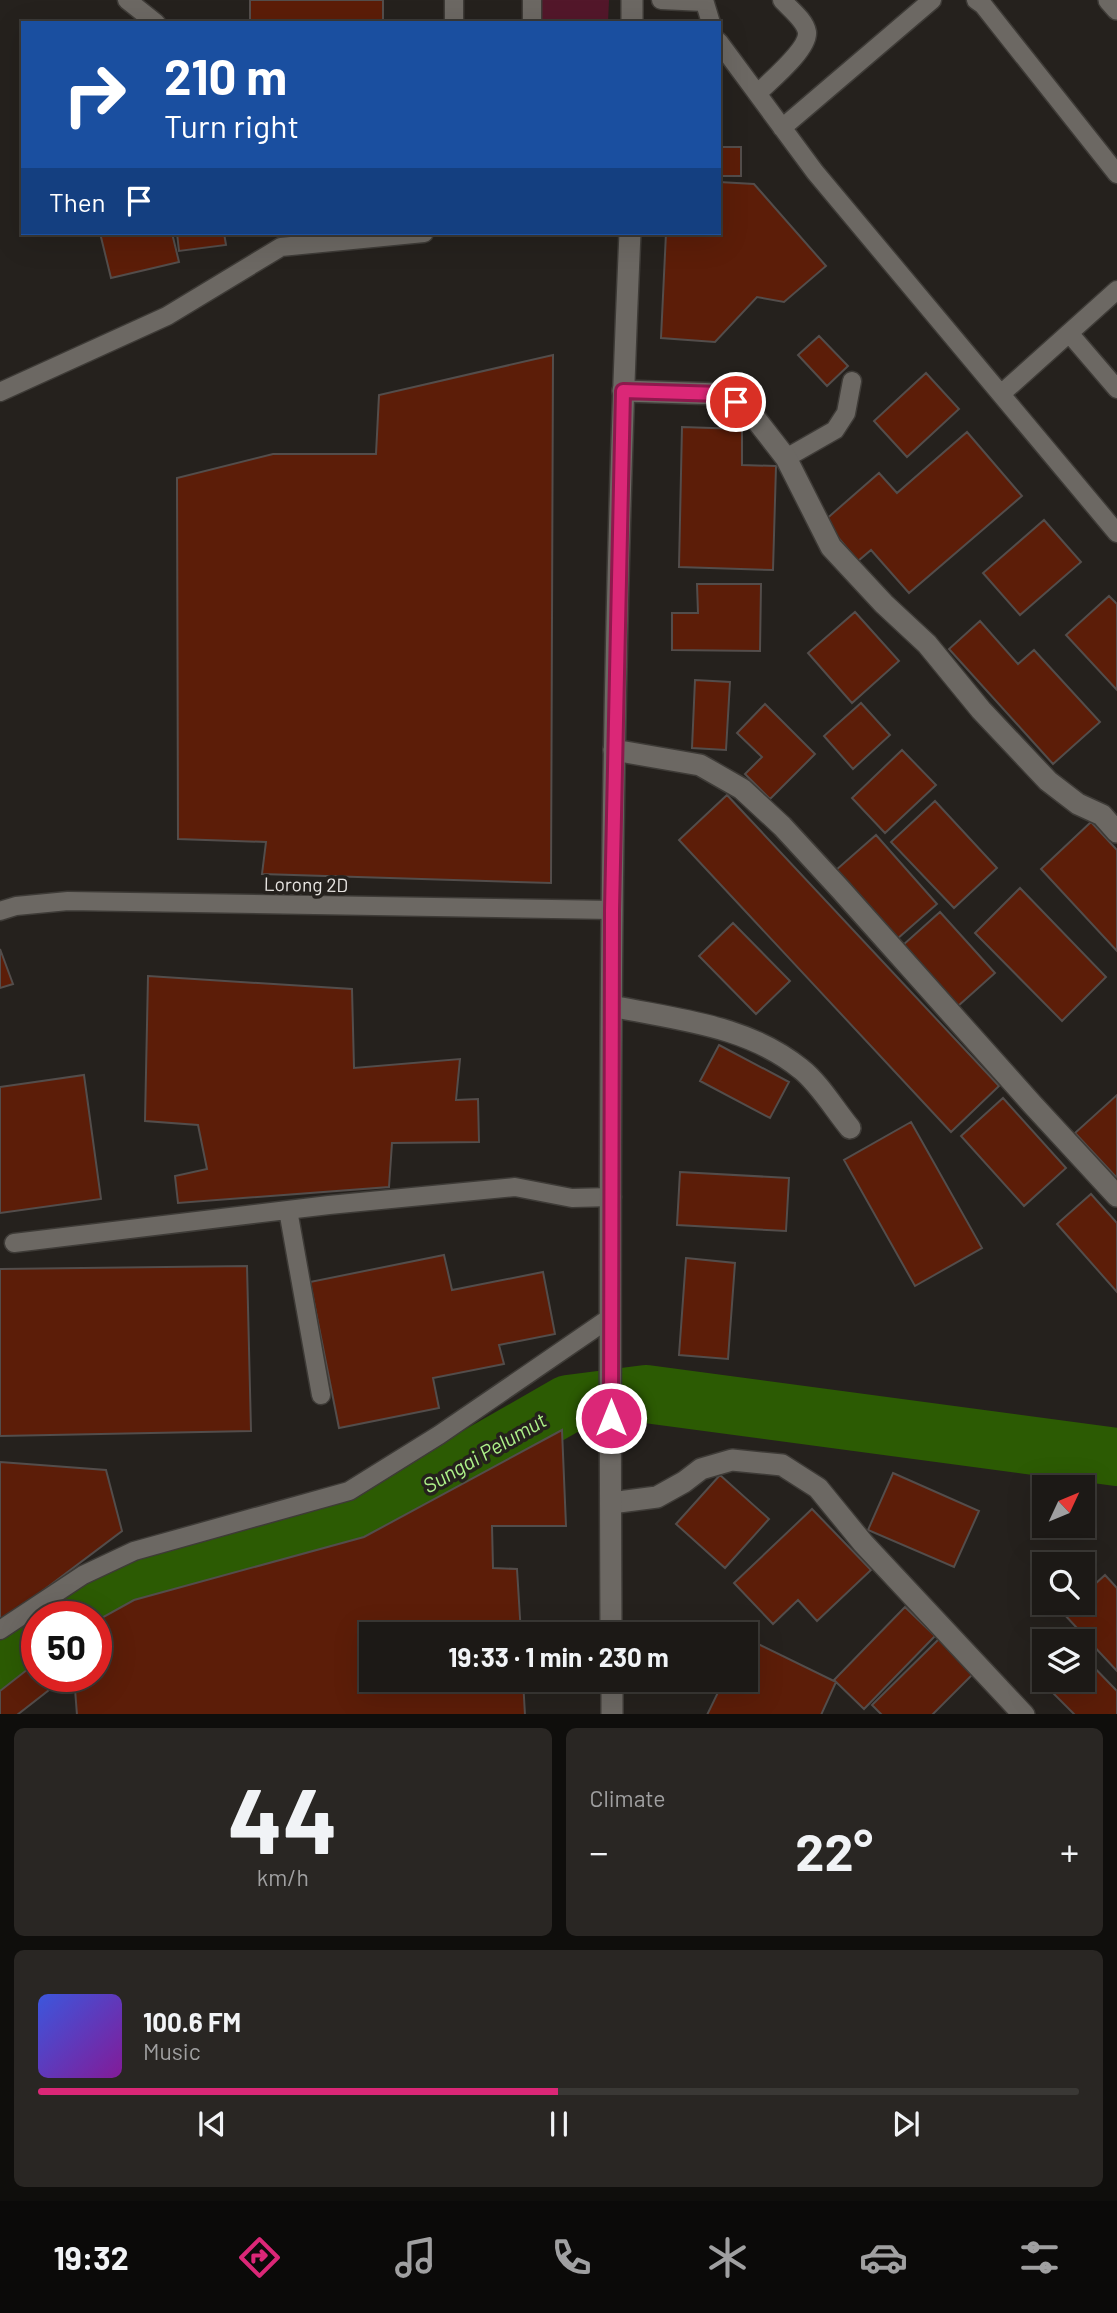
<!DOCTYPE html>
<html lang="en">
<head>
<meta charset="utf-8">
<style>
	:root { --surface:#1c1916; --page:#292623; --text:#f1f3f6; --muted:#a0a0a1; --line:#3a3835; --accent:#db2777 }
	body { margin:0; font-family:Barlow,sans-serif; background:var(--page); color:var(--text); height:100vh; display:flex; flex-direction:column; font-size:26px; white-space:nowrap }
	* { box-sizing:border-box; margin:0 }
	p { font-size:23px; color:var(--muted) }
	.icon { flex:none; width:38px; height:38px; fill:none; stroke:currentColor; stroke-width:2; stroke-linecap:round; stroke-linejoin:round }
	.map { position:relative; height:1714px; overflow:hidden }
	.details { display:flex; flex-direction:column; gap:14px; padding:14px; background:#0f0e0c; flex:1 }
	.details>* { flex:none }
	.hud { position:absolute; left:21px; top:21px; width:700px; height:214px; border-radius:0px; box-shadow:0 7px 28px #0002,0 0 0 2px var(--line); background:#1a4fa0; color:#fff; overflow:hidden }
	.needle { width:46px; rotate:46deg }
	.buttons { position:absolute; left:1032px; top:1475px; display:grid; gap:14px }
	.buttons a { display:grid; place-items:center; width:63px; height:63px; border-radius:0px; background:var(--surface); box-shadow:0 7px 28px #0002,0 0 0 2px var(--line); font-size:35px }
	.speed { position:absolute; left:21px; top:1601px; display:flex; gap:14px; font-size:35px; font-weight:700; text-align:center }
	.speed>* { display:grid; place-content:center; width:91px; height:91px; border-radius:50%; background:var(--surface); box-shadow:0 7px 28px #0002,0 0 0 2px var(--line); line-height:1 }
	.speed .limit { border:10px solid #d22; background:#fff; color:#111 }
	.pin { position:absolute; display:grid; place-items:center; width:60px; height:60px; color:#fff; margin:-30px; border:4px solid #fff; border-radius:50%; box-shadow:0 2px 7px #0007 }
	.me { position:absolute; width:77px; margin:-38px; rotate:0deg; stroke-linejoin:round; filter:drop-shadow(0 0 5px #0008) }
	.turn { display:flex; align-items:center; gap:24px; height:147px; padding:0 28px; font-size:32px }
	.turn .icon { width:91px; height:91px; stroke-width:2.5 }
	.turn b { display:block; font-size:49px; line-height:60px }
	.then { display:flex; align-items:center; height:66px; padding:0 28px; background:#0003; gap:14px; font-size:26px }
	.big { font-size:52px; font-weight:700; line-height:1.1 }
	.details .tile { flex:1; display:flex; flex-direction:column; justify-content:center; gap:10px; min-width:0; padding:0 24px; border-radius:10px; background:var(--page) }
	.details .dial { align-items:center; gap:0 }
	.dial b { font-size:91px; line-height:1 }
	.song { display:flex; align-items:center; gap:21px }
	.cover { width:84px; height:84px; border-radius:10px; background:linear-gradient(135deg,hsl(230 70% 55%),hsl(290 70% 35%)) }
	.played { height:7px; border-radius:4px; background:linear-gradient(90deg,var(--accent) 50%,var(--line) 50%) }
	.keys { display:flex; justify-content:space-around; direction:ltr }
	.heat { display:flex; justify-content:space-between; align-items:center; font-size:38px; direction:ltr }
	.details .tiles { flex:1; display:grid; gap:14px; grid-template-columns:1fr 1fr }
	.tile:last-child { grid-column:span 2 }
	.trip { position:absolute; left:359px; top:1622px; width:399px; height:70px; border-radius:0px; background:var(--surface); box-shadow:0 7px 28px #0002,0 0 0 2px var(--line); font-weight:700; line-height:70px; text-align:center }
	.dock { display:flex; height:112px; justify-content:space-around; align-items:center; background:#0b0a09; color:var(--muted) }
	.dock .icon { width:49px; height:49px }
	.dock .selected { color:var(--accent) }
	.dock b { font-size:32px; color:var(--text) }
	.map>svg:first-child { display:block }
	.green { fill:#53172a }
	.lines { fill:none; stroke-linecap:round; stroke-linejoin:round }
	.river { stroke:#2c5b03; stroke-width:58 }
	.building { fill:#5c1d08; stroke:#534d4b; stroke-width:2 }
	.service-casing { stroke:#3e3b37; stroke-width:21 }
	.minor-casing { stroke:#3e3b37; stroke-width:24 }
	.secondary-casing { stroke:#3e3b37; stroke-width:24 }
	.service { stroke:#6c6863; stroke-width:18 }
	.minor { stroke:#6c6863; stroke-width:21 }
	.secondary { stroke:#6c6863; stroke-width:21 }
	.route-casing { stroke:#8e194d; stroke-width:18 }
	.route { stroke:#db2777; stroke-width:12 }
	.labels { text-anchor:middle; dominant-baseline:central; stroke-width:7; stroke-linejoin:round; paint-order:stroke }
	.street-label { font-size:19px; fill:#e7e4e1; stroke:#25211d }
	.water-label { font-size:21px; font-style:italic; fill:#adf189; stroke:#25211d }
</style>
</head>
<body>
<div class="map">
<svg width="1117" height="1715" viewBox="0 0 1117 1715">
	<rect width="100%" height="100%" fill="#25211d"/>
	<path class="green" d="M541,0H609L608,23H540Z"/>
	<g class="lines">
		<path class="river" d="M80,1617L122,1587L369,1518L568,1404L646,1394L1117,1457
			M0,1675L37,1649"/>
	</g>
	<path class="building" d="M250,0H383V23L250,22Z
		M719,147H741V176H719Z
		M719,182L754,184L826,266L784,302L757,297L715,342L661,338L666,233H719Z
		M100,233H172L179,262L111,278Z
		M177,233H224L226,245L179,251Z
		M819,336L848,366L827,386L798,355Z
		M553,355L551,883L262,874L266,842L178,839L177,478L273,454H376L379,395Z
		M926,373L959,409L907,457L874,421Z
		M682,427L742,429V465L776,466L773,570L679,567Z
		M967,432L1022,496L909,593L871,550L858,561L824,521L879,473L897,493Z
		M1044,520L1081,562L1020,615L983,573Z
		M697,584H761L760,651L672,650V613H698Z
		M1109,596L1117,604V690L1066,635Z
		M855,612L899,661L852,703L808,653Z
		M980,621L1018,664L1034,650L1100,722L1053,764L949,649Z
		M695,680L730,682L726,750L692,748Z
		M861,703L890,735L853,769L824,736Z
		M765,704L815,754L770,799L745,774L762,757L737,733Z
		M902,750L936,785L885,833L852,798Z
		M727,795L999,1086L951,1132L679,840Z
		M935,801L997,868L954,908L891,842Z
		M1091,822L1117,850V951L1041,869Z
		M876,835L937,904L897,939L836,870Z
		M1020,888L1106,977L1062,1021L975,933Z
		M940,912L995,973L958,1006L903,945Z
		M733,923L790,981L756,1014L699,956Z
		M0,949L13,984L0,988Z
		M148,976L352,989L354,1068L460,1059L456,1100L478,1099L479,1142L392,1143L389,1187L178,1203L175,1176L207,1169L198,1125L145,1121Z
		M719,1045L789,1082L770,1118L700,1081Z
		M84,1075L101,1199L0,1213V1087Z
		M1117,1095V1178L1075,1133Z
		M1003,1098L1066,1168L1024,1206L961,1136Z
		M911,1122L982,1248L915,1286L844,1160Z
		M680,1172L789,1178L786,1231L677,1225Z
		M1091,1194L1117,1223V1292L1057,1224Z
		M444,1255L452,1290L543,1272L555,1334L499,1345L504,1364L433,1378L439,1408L339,1428L310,1282Z
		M686,1258L735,1263L728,1359L679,1355Z
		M247,1266L251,1431L0,1436V1269Z
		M562,1430L566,1526H492L493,1568L517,1569L521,1634H371V1680H523L525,1715H77L74,1676H96V1621L134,1600L364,1537Z
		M0,1462L106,1470L122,1531L0,1623Z
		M893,1473L979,1511L954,1567L868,1530Z
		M720,1475L769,1519L725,1568L676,1524Z
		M812,1509L871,1570L817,1621L798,1600L773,1624L734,1583Z
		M1105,1575L1117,1588V1671L1063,1613L1074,1603H1083V1595Z
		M905,1607L935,1636L864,1709L834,1680Z
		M945,1633L979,1668L932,1715H882L872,1705Z
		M746,1638L836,1682L821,1715H707L724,1680H746Z
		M1083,1656L1117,1691V1715H1075L1034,1674L1045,1664V1680H1083Z
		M37,1662V1676H67L17,1715H0V1691Z"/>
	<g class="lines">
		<g class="service-casing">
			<path id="service" d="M127,0L156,23
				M454,0V23
				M661,0L704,2
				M704,0L711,23
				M976,0L983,5L1117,174
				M532,23V0
				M719,42L815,172L1117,533
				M758,93C770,81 809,49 807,32C805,20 790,9 782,0
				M782,128L932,0
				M1069,333L1117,389
				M0,392L167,316L281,247L424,233
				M1001,394L1117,290
				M786,458L835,430L846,413L852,381
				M0,911L16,906L68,901L612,910
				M288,1210L321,1395
				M14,1243L329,1205L515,1187L572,1198L612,1197
				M0,1630L83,1575L134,1551L349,1491L439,1435L611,1317"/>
		</g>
		<g class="minor-casing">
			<path id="minor" d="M1109,0L1117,9
				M623,391L721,394L736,402L751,413L786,458L831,547L884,604L927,644L981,710L1048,781L1078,804L1102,815L1117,832
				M614,750L700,765L742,789L782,826L841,890L1032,1104L1117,1196
				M612,1006C678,1020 747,1025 801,1069C819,1083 835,1110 850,1128
				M611,1503L657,1497L684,1482L701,1469L732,1460L782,1465L818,1488L863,1543L1024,1715"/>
		</g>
		<g class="secondary-casing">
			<path id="secondary" d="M632,23V0
				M611,1634C609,1167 609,700 630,233
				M612,1680V1715"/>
		</g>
		<use href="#service" class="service"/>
		<use href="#minor" class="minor"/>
		<use href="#secondary" class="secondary"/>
	</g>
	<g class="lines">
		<g class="route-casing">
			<path id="route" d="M611,1418L612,910L623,391L721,394L736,402"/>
		</g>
		<use href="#route" class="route"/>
	</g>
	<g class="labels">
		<g class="street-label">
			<text transform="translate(306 884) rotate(1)">Lorong 2D</text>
		</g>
		<g class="water-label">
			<text transform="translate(484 1452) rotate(-30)">Sungai Pelumut</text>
		</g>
	</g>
</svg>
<div class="buttons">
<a><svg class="needle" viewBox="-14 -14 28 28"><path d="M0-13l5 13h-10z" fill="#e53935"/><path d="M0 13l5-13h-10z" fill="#a0a0a1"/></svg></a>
<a><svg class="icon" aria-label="search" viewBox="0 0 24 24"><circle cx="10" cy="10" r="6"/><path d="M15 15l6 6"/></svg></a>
<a><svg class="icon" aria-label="layers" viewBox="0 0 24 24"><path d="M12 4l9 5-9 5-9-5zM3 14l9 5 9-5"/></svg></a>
</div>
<div class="speed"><div class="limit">50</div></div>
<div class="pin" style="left:736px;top:402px;background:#d93025"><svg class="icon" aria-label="arrive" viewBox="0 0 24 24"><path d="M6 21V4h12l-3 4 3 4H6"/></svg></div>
<svg class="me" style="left:611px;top:1418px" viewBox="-20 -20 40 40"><circle r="17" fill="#db2777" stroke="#fff" stroke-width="3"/><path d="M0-11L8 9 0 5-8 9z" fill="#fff"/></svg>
<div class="trip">19:33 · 1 min · 230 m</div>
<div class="hud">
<div class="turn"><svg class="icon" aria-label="right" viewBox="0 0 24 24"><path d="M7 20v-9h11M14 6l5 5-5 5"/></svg><div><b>210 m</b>Turn right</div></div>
<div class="then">Then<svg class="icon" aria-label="arrive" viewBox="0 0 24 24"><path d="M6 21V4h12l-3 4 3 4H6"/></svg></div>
</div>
</div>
<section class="details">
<div class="tiles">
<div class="tile dial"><b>44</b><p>km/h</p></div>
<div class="tile"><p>Climate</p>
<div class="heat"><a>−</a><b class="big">22°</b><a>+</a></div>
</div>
<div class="tile">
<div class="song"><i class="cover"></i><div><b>100.6 FM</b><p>Music</p></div></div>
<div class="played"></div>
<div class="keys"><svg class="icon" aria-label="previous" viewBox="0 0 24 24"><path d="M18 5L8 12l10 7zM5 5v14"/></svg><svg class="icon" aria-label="pause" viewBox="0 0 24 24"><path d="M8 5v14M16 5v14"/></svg><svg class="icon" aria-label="next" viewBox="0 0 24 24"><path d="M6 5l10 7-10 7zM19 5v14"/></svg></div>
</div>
</div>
</section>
<nav class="dock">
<b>19:32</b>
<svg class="icon selected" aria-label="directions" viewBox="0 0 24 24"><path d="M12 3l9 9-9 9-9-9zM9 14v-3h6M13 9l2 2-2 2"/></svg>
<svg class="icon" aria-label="music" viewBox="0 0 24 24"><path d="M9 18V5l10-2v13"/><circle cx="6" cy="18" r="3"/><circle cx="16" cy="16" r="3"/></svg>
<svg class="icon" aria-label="phone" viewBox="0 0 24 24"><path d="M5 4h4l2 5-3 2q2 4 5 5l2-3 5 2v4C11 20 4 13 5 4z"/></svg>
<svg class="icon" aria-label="climate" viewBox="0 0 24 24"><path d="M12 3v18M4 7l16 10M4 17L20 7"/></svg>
<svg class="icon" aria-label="car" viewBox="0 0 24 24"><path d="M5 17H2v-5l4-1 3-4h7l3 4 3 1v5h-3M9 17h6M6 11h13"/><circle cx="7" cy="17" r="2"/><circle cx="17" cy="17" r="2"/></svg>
<svg class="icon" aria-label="filters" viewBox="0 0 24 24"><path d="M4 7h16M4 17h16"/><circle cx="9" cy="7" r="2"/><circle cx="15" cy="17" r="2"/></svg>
</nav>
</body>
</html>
